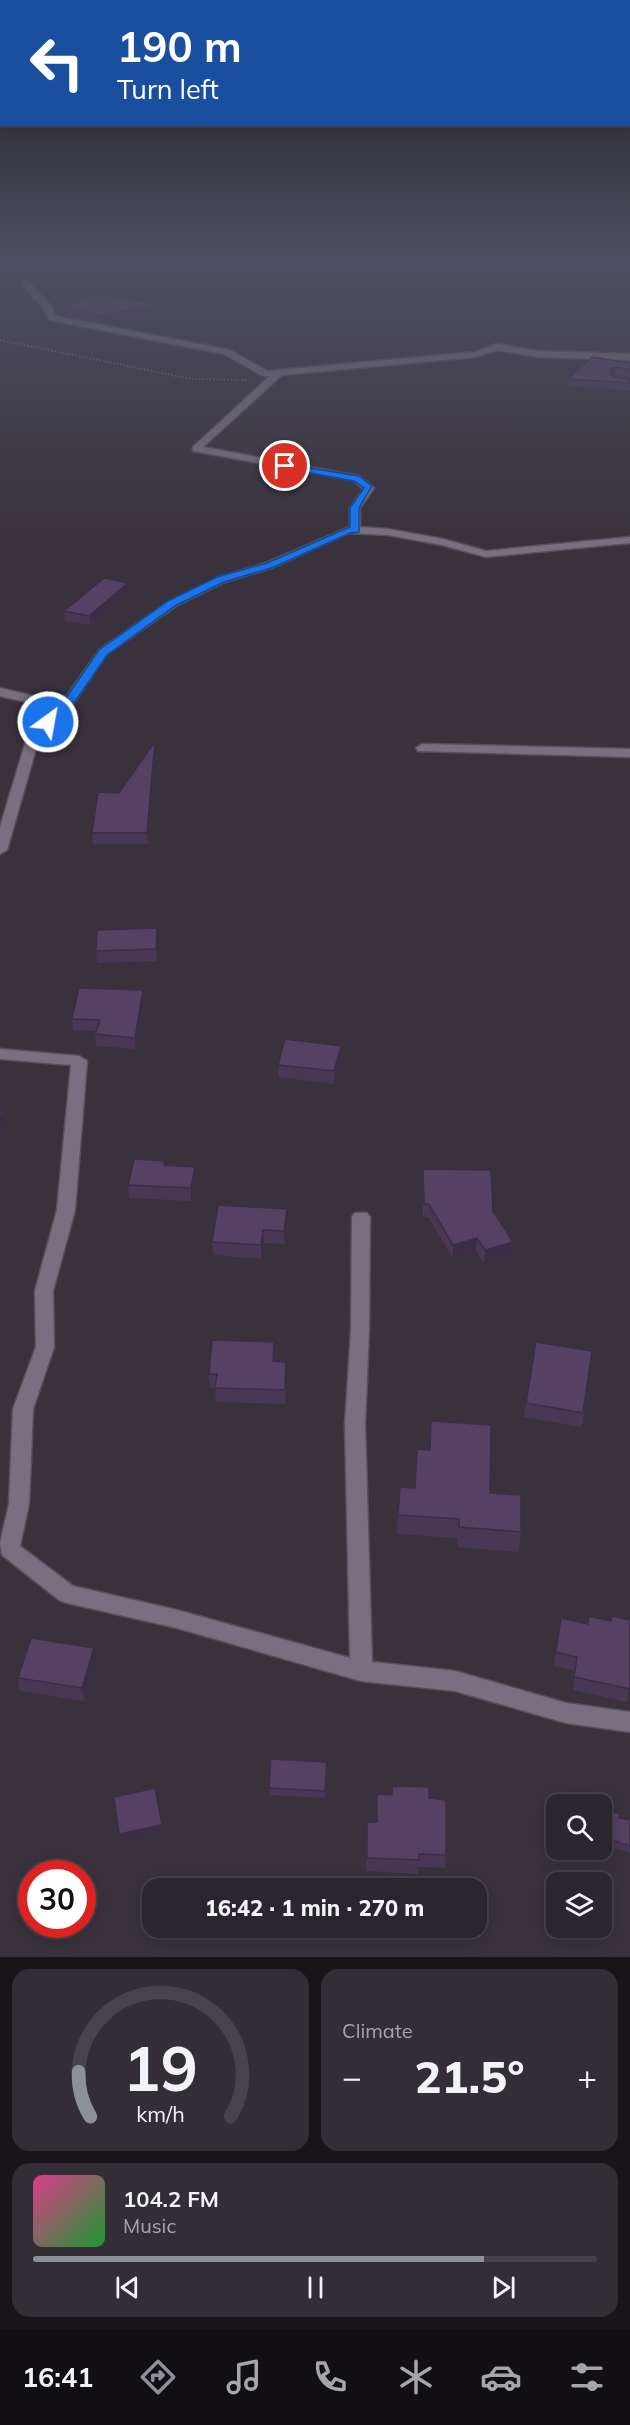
<!DOCTYPE html>
<html lang="en">
<head>
<meta charset="utf-8">
<style>
	:root { --surface:#2b262e; --page:#332e36; --text:#f1f3f6; --muted:#a6a5aa; --line:#47434a; --accent:#8c9099 }
	body { margin:0; font-family:Mulish,sans-serif; background:var(--page); color:var(--text); height:100vh; display:flex; flex-direction:column; font-size:22px; white-space:nowrap }
	* { box-sizing:border-box; margin:0 }
	p { font-size:20px; color:var(--muted) }
	.icon { flex:none; width:33px; height:33px; fill:none; stroke:currentColor; stroke-width:2; stroke-linecap:round; stroke-linejoin:round }
	.map { position:relative; height:1957px; overflow:hidden }
	.details { display:flex; flex-direction:column; gap:12px; padding:12px; background:#181519; flex:1 }
	.details>* { flex:none }
	.hud { position:absolute; left:0px; top:0px; width:630px; height:126px; box-shadow:0 3px 15px #0003,0 0 0 2px var(--line); background:#1a4fa0; color:#fff; overflow:hidden }
	.buttons { position:absolute; left:546px; top:1794px; display:grid; gap:12px }
	.buttons a { display:grid; place-items:center; width:66px; height:66px; border-radius:12px; background:var(--surface); box-shadow:0 3px 15px #0003,0 0 0 2px var(--line); font-size:30px }
	.speed { position:absolute; left:18px; top:1860px; display:flex; gap:12px; font-size:30px; font-weight:700; text-align:center }
	.speed>* { display:grid; place-content:center; width:78px; height:78px; border-radius:50%; background:var(--surface); box-shadow:0 3px 15px #0003,0 0 0 2px var(--line); line-height:1 }
	.speed .limit { border:9px solid #d22; background:#fff; color:#111 }
	.pin { position:absolute; display:grid; place-items:center; width:51px; height:51px; color:#fff; margin:-26px; border:3px solid #fff; border-radius:50%; box-shadow:0 2px 6px #0007 }
	.me { position:absolute; width:66px; margin:-33px; rotate:32deg; stroke-linejoin:round; filter:drop-shadow(0 0 4px #0008) }
	.turn { display:flex; align-items:center; gap:21px; height:126px; padding:0 18px; font-size:27px }
	.turn .icon { width:78px; height:78px; stroke-width:2.5 }
	.turn b { display:block; font-size:42px; line-height:51px }
	.big { font-size:45px; font-weight:800; line-height:1.1 }
	.details .tile { flex:1; display:flex; flex-direction:column; justify-content:center; gap:9px; min-width:0; padding:0 21px; border-radius:18px; background:var(--page) }
	.details .dial { align-items:center; gap:0 }
	.dial svg { height:156px; overflow:visible; fill:none; stroke:var(--line); stroke-width:7; stroke-linecap:round; text-anchor:middle }
	.dial text { fill:var(--text); stroke:none }
	.song { display:flex; align-items:center; gap:18px }
	.cover { width:72px; height:72px; border-radius:9px; background:linear-gradient(135deg,hsl(330 70% 55%),hsl(130 70% 35%)) }
	.played { height:6px; border-radius:3px; background:linear-gradient(90deg,var(--accent) 80%,var(--line) 80%) }
	.keys { display:flex; justify-content:space-around; direction:ltr }
	.heat { display:flex; justify-content:space-between; align-items:center; font-size:33px; direction:ltr }
	.details .tiles { flex:1; display:grid; gap:12px; grid-template-columns:1fr 1fr }
	.tile:last-child { grid-column:span 2 }
	.trip { position:absolute; left:142px; top:1878px; width:345px; height:60px; border-radius:18px; background:var(--surface); box-shadow:0 3px 15px #0003,0 0 0 2px var(--line); font-weight:800; line-height:60px; text-align:center }
	.tab-bar { display:flex; height:96px; justify-content:space-around; align-items:center; background:#110f12; color:var(--muted) }
	.tab-bar .icon { width:42px; height:42px }
	.tab-bar .current { color:var(--accent) }
	.tab-bar b { font-size:27px; color:var(--text) }
	.map>svg:first-child { display:block }
	.lines { fill:none; stroke-linecap:round; stroke-linejoin:round }
	.minor-casing { stroke:#56505a; stroke-width:3 }
	.path { stroke:#6c6670; stroke-width:2; stroke-dasharray:1.5 2; stroke-linecap:butt }
	.minor { fill:#7a6f81; fill-rule:evenodd }
	.wall { fill:#4a3756 }
	.shaded-wall { fill:#3c2d46 }
	.building { fill:#564064; stroke:#3c2d46; stroke-width:1.5 }
	.route { fill:#1a73e8; stroke:#114b97; stroke-width:1.5 }
</style>
</head>
<body>
<div class="map">
<svg width="630" height="1957" viewBox="0 0 630 1957">
	<rect width="100%" height="100%" fill="#39323d"/>
	<g class="lines">
		<g class="minor-casing">
			<path id="minor" d="M22,280H28L51,306L55,316L230,350L267,371L475,352L496,344L538,351L630,354V360L538,357L497,350L476,357L282,375L203,447L359,476L374,488L360,508V527L388,529L443,539L486,551L630,537V543L486,557L442,545L388,535L349,533L274,567L225,582L176,606L107,654L74,703L64,706L68,711L66,714L40,735L7,850L0,854V827L28,734L55,711L52,708L0,696V688L55,701L66,697L99,650L168,602L217,578L266,563L350,527V508L364,489L353,480L193,451V447L270,376H263L224,354L49,320L44,309L22,284Z
				M422,744L630,749V757L418,751L416,748Z
				M0,1049L79,1056L87,1061L75,1210L53,1291L54,1347L33,1409L29,1504L20,1546L73,1586L177,1610L350,1658L345,1424L351,1330L352,1217L355,1213H367L370,1217L369,1330L365,1424L372,1662L455,1671L566,1703L630,1712V1732L566,1723L455,1691L361,1681L177,1628L67,1603L59,1600L2,1555L0,1543L9,1504L13,1409L36,1347L35,1291L57,1210L71,1065L0,1059Z"/>
		</g>
		<path class="path" d="M0,340L191,379L246,380"/>
		<use href="#minor" class="minor"/>
	</g>
	<path class="wall" d="M151,303V314L101,323L65,316L64,308Z
		M630,363V378L614,375L611,376L630,380V391L567,386L568,379Z
		M128,583L129,593L90,625L65,621L64,611Z
		M155,741V751L148,844H93L92,833Z
		M157,928V961L97,963L96,951Z
		M143,990L144,1001L136,1049L96,1046L95,1034L96,1031L73,1030L72,1019Z
		M341,1046V1058L334,1084L278,1077V1065Z
		M165,1161V1166L195,1167V1180L191,1201L129,1198L128,1185Z
		M423,1169L493,1211L513,1242L512,1256L484,1263L476,1251L453,1258L428,1217H423Z
		M288,1223L285,1244L264,1243L261,1259L213,1255L212,1242Z
		M592,1351L582,1427L524,1417L526,1403Z
		M274,1361L286,1362L285,1404L216,1402L215,1388H210L209,1374Z
		M490,1493L521,1532L519,1552L457,1547L458,1538L397,1534L398,1515Z
		M561,1618L630,1686L627,1702L573,1690L575,1671L554,1666Z
		M96,1661L84,1701L20,1691L18,1678Z
		M327,1762L325,1798L270,1795L269,1788Z
		M377,1794L429,1798L446,1855L445,1868L418,1867V1874L366,1871L367,1822H377Z
		M602,1808L619,1818L630,1820V1853L602,1844Z"/>
	<path class="shaded-wall" d="M151,307V314L101,323V315Z
		M615,367L614,375L609,377L610,369Z
		M128,583L129,593L90,625L89,616Z
		M155,741V751L148,844L147,833Z
		M157,928V961L156,949Z
		M143,990L144,1001L136,1049L135,1038Z
		M341,1046V1058L334,1084V1071Z
		M3,1111L5,1124L0,1137V1119Z
		M195,1167V1180L191,1201V1188Z
		M287,1209L288,1223L285,1244L284,1231Z
		M263,1230L264,1243L261,1259V1245Z
		M477,1238L476,1251L453,1258V1245Z
		M513,1242L512,1256L484,1263L485,1250Z
		M94,1648L96,1661L84,1701L82,1688Z
		M162,1825V1832L120,1841L119,1834Z"/>
	<path class="building" d="M93,294L151,303V307L101,315L64,308Z
		M592,357L630,363V370L615,367L610,369L611,376L630,380V383L568,379Z
		M104,578L128,583L89,616L64,611Z
		M155,741L147,833H92L98,792L119,793Z
		M157,928L156,949L96,951L97,930Z
		M79,988L143,990L135,1038L95,1034L100,1020L72,1019Z
		M285,1039L341,1046L334,1071L278,1065Z
		M0,1110L3,1111L0,1119Z
		M134,1159L165,1161L164,1165L195,1167L191,1188L128,1185Z
		M423,1169L491,1170L493,1211L513,1242L485,1250L477,1238L453,1245L429,1204H424Z
		M218,1205L287,1209L284,1231L263,1230L261,1245L212,1242Z
		M212,1340L274,1342L273,1361L286,1362L285,1390L215,1388L217,1374H209Z
		M536,1342L592,1351L583,1413L526,1403Z
		M431,1421L491,1425L490,1493L521,1495V1532L459,1527V1519L398,1515L400,1487L415,1488L417,1449L430,1450Z
		M589,1616L611,1621L612,1616L630,1620V1689L574,1677L577,1657L556,1652L561,1618L588,1624Z
		M31,1638L94,1648L82,1688L18,1678Z
		M271,1759L327,1762L325,1791L269,1788Z
		M392,1786L429,1787V1798L446,1800V1855L419,1854V1860L367,1858V1822H377V1794L392,1795Z
		M155,1788L162,1825L119,1834L114,1797Z
		M575,1799L592,1804H574Z
		M602,1808L620,1814L619,1818L630,1820V1846L602,1837Z"/>
	<linearGradient id="sky" x2="0" y2="1"><stop stop-color="#1f1c22"/><stop offset="0.49" stop-color="#4e4f62"/><stop offset="1" stop-color="#4e4f62" stop-opacity="0"/></linearGradient>
	<rect width="630" height="534" fill="url(#sky)"/>
	<path class="route" d="M285,464L359,476L372,486L359,508V532L350,533L274,567L224,582L175,606L107,655L74,703L64,706L68,711L66,713L52,725H44V720L55,711L51,705L66,698L99,650L168,601L217,577L267,563L350,527V508L364,488L354,481L282,468V465Z"/>
</svg>
<div class="buttons">
<a><svg class="icon" aria-label="search" viewBox="0 0 24 24"><circle cx="10" cy="10" r="6"/><path d="M15 15l6 6"/></svg></a>
<a><svg class="icon" aria-label="layers" viewBox="0 0 24 24"><path d="M12 4l9 5-9 5-9-5zM3 14l9 5 9-5"/></svg></a>
</div>
<div class="speed"><div class="limit">30</div></div>
<div class="pin" style="left:285px;top:466px;background:#d93025"><svg class="icon" aria-label="arrive" viewBox="0 0 24 24"><path d="M6 21V4h12l-3 4 3 4H6"/></svg></div>
<svg class="me" style="left:48px;top:722px" viewBox="-20 -20 40 40"><circle r="17" fill="#1a73e8" stroke="#fff" stroke-width="3"/><path d="M0-11L8 9 0 5-8 9z" fill="#fff"/></svg>
<div class="trip">16:42 · 1 min · 270 m</div>
<div class="hud">
<div class="turn"><svg class="icon" aria-label="left" viewBox="0 0 24 24"><path d="M17 20v-9H6M10 6l-5 5 5 5"/></svg><div><b>190 m</b>Turn left</div></div>
</div>
</div>
<section class="details">
<div class="tiles">
<div class="tile dial"><svg viewBox="0 0 100 80">
<path d="M14 69A42 42 0 1 1 86 69"/>
<path d="M14 69A42 42 0 0 1 8 46" stroke="#8c9099"/>
<text x="50" y="56" font-size="32" font-weight="700">19</text>
<text x="50" y="72" font-size="11">km/h</text>
</svg></div>
<div class="tile"><p>Climate</p>
<div class="heat"><a>−</a><b class="big">21.5°</b><a>+</a></div>
</div>
<div class="tile">
<div class="song"><i class="cover"></i><div><b>104.2 FM</b><p>Music</p></div></div>
<div class="played"></div>
<div class="keys"><svg class="icon" aria-label="previous" viewBox="0 0 24 24"><path d="M18 5L8 12l10 7zM5 5v14"/></svg><svg class="icon" aria-label="pause" viewBox="0 0 24 24"><path d="M8 5v14M16 5v14"/></svg><svg class="icon" aria-label="next" viewBox="0 0 24 24"><path d="M6 5l10 7-10 7zM19 5v14"/></svg></div>
</div>
</div>
</section>
<nav class="tab-bar">
<b>16:41</b>
<svg class="icon current" aria-label="directions" viewBox="0 0 24 24"><path d="M12 3l9 9-9 9-9-9zM9 14v-3h6M13 9l2 2-2 2"/></svg>
<svg class="icon" aria-label="music" viewBox="0 0 24 24"><path d="M9 18V5l10-2v13"/><circle cx="6" cy="18" r="3"/><circle cx="16" cy="16" r="3"/></svg>
<svg class="icon" aria-label="phone" viewBox="0 0 24 24"><path d="M5 4h4l2 5-3 2q2 4 5 5l2-3 5 2v4C11 20 4 13 5 4z"/></svg>
<svg class="icon" aria-label="climate" viewBox="0 0 24 24"><path d="M12 3v18M4 7l16 10M4 17L20 7"/></svg>
<svg class="icon" aria-label="car" viewBox="0 0 24 24"><path d="M5 17H2v-5l4-1 3-4h7l3 4 3 1v5h-3M9 17h6M6 11h13"/><circle cx="7" cy="17" r="2"/><circle cx="17" cy="17" r="2"/></svg>
<svg class="icon" aria-label="filters" viewBox="0 0 24 24"><path d="M4 7h16M4 17h16"/><circle cx="9" cy="7" r="2"/><circle cx="15" cy="17" r="2"/></svg>
</nav>
</body>
</html>
